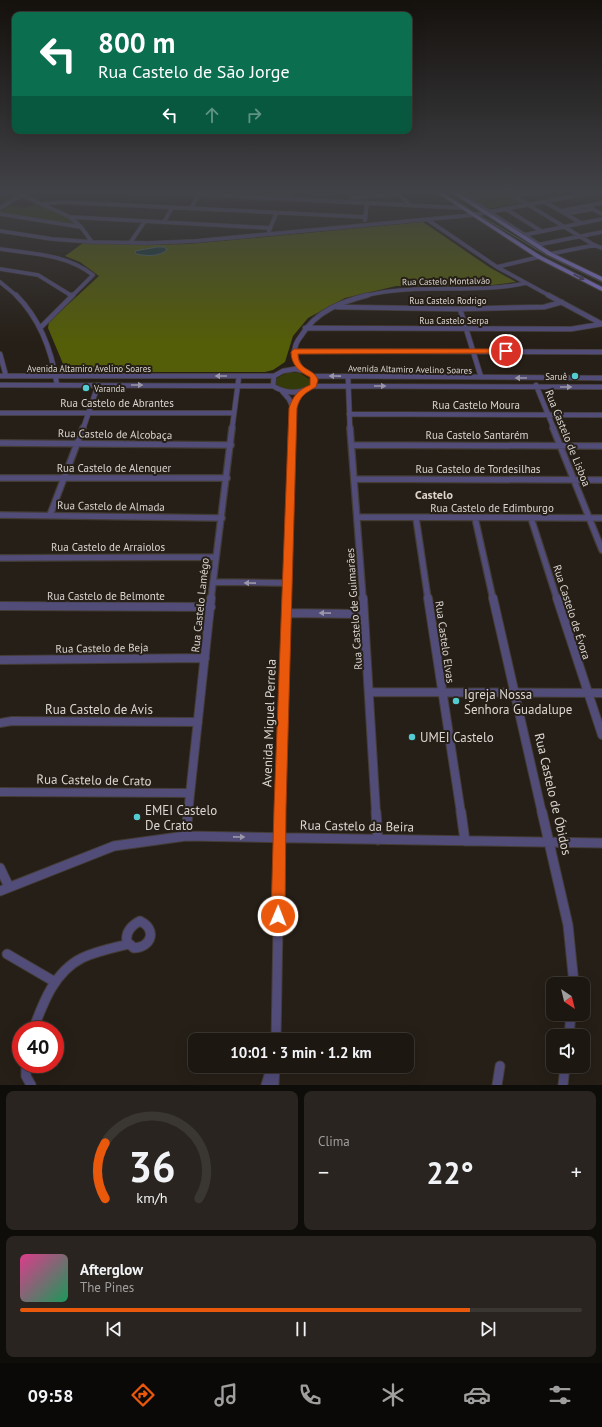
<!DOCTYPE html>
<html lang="pt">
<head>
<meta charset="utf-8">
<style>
	:root { --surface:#1c1711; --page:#29241f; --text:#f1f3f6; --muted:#a09f9f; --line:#3a3631; --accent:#ea580c }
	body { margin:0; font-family:"PT Sans",sans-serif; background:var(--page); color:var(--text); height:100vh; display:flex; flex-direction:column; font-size:15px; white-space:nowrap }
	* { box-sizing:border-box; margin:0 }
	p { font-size:13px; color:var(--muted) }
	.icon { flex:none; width:22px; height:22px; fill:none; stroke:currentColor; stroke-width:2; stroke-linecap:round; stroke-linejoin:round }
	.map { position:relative; height:1085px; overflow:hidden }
	.details { display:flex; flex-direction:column; gap:6px; padding:6px; background:#0f0d09; flex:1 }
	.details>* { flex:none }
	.guide { position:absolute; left:12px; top:12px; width:400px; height:122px; border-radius:8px; box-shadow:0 4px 16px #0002,0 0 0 1px var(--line); background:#0b6e4f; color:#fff; overflow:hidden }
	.needle { width:26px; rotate:145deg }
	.tools { position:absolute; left:546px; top:977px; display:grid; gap:8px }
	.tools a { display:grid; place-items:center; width:44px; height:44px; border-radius:8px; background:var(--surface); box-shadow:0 4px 16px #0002,0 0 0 1px var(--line); font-size:20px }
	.speed { position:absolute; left:12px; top:1021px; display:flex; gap:8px; font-size:20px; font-weight:700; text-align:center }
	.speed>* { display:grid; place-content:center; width:52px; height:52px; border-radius:50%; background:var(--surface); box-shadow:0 4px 16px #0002,0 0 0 1px var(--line); line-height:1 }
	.speed .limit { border:6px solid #d22; background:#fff; color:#111 }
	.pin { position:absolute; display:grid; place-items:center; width:34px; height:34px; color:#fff; margin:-17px; border:2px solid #fff; border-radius:50%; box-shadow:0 1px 4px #0007 }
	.me { position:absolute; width:44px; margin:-22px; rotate:1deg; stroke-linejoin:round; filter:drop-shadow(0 0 3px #0008) }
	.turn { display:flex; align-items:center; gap:14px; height:84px; padding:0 20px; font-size:18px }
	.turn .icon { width:52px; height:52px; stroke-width:2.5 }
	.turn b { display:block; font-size:28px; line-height:34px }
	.lanes { display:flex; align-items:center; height:38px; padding:0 20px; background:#0003; justify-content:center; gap:20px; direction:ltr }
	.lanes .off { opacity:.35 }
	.big { font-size:30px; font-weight:700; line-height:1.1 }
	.details .widget { flex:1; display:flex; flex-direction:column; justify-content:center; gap:6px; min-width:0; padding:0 14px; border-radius:8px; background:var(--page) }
	.details .dial { align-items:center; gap:0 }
	.dial svg { height:104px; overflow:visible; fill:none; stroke:var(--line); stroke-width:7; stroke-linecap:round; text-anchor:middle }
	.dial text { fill:var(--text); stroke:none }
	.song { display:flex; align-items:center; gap:12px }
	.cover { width:48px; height:48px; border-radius:6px; background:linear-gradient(135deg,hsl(330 70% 55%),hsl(150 70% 35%)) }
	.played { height:4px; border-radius:2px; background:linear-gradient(90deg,var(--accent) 80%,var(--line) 80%) }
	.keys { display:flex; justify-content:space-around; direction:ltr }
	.heat { display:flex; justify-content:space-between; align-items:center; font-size:22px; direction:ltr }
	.details .tiles { flex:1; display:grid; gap:6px; grid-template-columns:1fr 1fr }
	.widget:last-child { grid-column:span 2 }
	.trip { position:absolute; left:188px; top:1033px; width:226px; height:40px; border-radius:8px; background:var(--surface); box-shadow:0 4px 16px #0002,0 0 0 1px var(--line); font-weight:700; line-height:40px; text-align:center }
	.tab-bar { display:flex; height:64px; justify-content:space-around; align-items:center; background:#0b0907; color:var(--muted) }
	.tab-bar .icon { width:28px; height:28px }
	.tab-bar .active { color:var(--accent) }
	.tab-bar b { font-size:18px; color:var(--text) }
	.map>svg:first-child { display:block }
	.green { fill:#343a09 }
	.forest { fill:#545d08 }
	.water { fill:#1a3c3e; stroke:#546a6a }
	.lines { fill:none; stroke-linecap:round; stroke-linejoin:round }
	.stream { stroke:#546a6a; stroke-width:1 }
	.minor-far4-casing { stroke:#433c35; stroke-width:4.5 }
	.minor-far3-casing { stroke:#433c35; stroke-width:6 }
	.minor-far2-casing { stroke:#433c35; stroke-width:8 }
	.minor-far1-casing { stroke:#433c35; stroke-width:10 }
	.minor-casing { stroke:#433c35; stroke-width:11 }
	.major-casing { stroke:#433c35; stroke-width:2 }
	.minor-far4 { stroke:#514c78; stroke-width:3.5 }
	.minor-far3 { stroke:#514c78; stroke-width:4.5 }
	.minor-far2 { stroke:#514c78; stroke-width:5.5 }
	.minor-far1 { stroke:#514c78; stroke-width:8 }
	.minor { stroke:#514c78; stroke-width:9 }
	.major { fill:#8175d1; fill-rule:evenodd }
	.oneway { fill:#463d58 }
	.oneway2 { fill:#9c97a8 }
	.route { fill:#ea580c; stroke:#983908 }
	.poi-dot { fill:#52ccd1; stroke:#261f17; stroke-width:1.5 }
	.labels { text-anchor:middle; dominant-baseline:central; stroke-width:4; stroke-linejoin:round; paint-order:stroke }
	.far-street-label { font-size:9px; fill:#dad5d0; stroke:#261f17 }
	.far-poi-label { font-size:9px; fill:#dad5d0; stroke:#261f17; text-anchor:end }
	.street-label { font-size:11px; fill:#dad5d0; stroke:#261f17 }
	.neighbourhood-label { font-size:12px; font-weight:bold; fill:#ded4ca; stroke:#261f17 }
	.near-poi-label { font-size:13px; fill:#dad5d0; stroke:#261f17; text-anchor:start }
	.near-street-label { font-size:13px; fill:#dad5d0; stroke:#261f17 }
</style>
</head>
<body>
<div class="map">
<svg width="602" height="1085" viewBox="0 0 602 1085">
	<rect width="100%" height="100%" fill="#261f17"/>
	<path class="green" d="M458,190H502L522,203L487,209Z
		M38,203L68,218L73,222L70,224L0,213V210L9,205L26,208Z
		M288,372L300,373L309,379L310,384C302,393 283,393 276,384L277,378Z"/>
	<path class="forest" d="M423,222L489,267L516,282L493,285L396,286L345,298L308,318L293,336L285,362L273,370L265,372H68L66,371L48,328L49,322L99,276L80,262L65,256L83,243L141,245L189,244Z"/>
	<path class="water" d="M157,247H164L167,250C159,257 146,256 136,254L135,251Z"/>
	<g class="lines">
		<path class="stream" d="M440,190L475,213
			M479,215L548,256L602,282"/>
		<g class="minor-far4-casing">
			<path id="minor-far4" d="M117,190L463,208
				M393,190L408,203
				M456,190L540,245
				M504,190L594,245L602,248
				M13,191L70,217L81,227L92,242
				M14,191L31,190
				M0,192L11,191
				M514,196L549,190
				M353,198L397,194
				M289,199L291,190
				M545,202L581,223
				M43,204L61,202L365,217
				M589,207L602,214
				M0,208L21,195
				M191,209L199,193
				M506,209L541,231
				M560,211L602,203
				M0,214L81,227
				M566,214L593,209
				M70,217L270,228
				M365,220L367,203
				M428,220L497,267L550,296
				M164,222L172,208
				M0,231L52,239L92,242L148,243L196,241L473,215L602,191
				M269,231L276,214
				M524,235L602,219
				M130,243L145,221
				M537,245L602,232
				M0,249C33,254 66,254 93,275L72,296
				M550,254L595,245
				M497,267L539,257
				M0,269L38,275L72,296
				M0,282L17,296
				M364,296C417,282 473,295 526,283"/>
		</g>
		<g class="minor-far3-casing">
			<path id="minor-far3" d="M16,295C40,319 52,351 57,385
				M70,295L72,296
				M548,295L602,324
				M337,307L460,309L544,307L562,302
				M460,309L481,377
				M40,328L73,295
				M305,328L571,329L602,324
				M294,351L602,352
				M0,354L6,376
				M295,369L305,371L313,376V386C300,394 286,394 273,386L274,376L283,371Z
				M302,370C299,365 295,359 295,353C294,347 297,341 301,336C316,311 341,302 368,295
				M0,376H274
				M313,376L602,378
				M348,376L350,429
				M0,385L273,386
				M536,385L554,429
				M313,386L602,387
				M282,391L289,399L293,408
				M0,413H234
				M349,414L602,415
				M83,429L98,385
				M232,429L239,376
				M292,429C293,415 292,403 302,391"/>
		</g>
		<g class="minor-far2-casing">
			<path id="minor-far2" d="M350,428L363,599
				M553,428L602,550
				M0,443L231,445
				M352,445L602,446
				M0,478H227
				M354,479L602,480
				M0,515L222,518
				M50,515L83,428
				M358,517L602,518
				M416,518L428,599
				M475,518L493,599
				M531,518L557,599
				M0,558L216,557
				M213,582L287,583
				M211,599L232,428
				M287,599L292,428"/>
		</g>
		<g class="minor-far1-casing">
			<path id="minor-far1" d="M363,598L376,813
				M428,598L461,813
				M493,598L542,813
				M557,598L602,735
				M0,606L211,607
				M287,613L364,614
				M0,660L205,658
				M369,692L602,693
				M0,723L12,721L198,722
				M0,792L189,793
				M188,813L211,598
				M280,813L287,598"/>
		</g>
		<g class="minor-casing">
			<path id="minor" d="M376,812L378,840
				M461,812L465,841
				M542,812L568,925L574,984
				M186,836L188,812
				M0,868L9,887
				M0,891L114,846L186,836L602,843
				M140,921C157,929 152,947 134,948L127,942C125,932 132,925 140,921Z
				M7,954L55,982
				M33,1030C43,1003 54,972 82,958C97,951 113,948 129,944
				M569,1036L571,1014
				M276,1040L280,812
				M26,1064V1076L31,1085
				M266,1085L272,1066
				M274,1085L275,1066
				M497,1085L500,1066
				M563,1085L565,1066"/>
		</g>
		<g class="major-casing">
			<path id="major" d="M433,190H438L541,256L602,287V291L537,258Z
				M448,190H453L552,253L602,277V281L548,255Z"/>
		</g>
		<use href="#minor-far4" class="minor-far4"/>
		<use href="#minor-far3" class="minor-far3"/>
		<use href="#minor-far2" class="minor-far2"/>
		<use href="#minor-far1" class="minor-far1"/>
		<use href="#minor" class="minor"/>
		<use href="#major" class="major"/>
	</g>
	<defs><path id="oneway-solid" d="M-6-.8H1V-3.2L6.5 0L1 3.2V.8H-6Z"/></defs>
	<use class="oneway" href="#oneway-solid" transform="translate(579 277) rotate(27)"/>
	<g class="oneway2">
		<use href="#oneway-solid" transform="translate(221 376) rotate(-180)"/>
		<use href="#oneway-solid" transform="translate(335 376) rotate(-179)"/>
		<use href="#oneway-solid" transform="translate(521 378) rotate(-180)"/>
		<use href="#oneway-solid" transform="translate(137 385)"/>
		<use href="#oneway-solid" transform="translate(380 386)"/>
		<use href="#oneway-solid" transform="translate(566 387)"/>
		<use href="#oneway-solid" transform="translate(250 583) rotate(-179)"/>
		<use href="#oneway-solid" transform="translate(325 613) rotate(-179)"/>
		<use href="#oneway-solid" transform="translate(239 837) rotate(1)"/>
	</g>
	<linearGradient id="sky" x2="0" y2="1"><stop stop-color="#15110d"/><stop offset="0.56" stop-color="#414247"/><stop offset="1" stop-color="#414247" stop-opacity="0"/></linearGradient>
	<rect width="602" height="342" fill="url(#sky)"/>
	<path class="route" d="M294,349H506L510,351L506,353L298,354C298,371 314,368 318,380L316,387C305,393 300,396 297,408L286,808L285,916L283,921L278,923L273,921L271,916L274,808L289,408C293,396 298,390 310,385V377C299,372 291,364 291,352Z"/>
	<g class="poi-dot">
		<circle cx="575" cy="376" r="4"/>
		<circle cx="86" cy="388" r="4"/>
		<circle cx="456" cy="701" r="4"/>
		<circle cx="412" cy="737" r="4"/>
		<circle cx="137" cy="817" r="4"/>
	</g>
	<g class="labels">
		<g class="far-street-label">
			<text transform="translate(446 281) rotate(-1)">Rua Castelo Montalvão</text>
			<text x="448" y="300">Rua Castelo Rodrigo</text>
			<text x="454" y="320">Rua Castelo Serpa</text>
			<text x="89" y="368">Avenida Altamiro Avelino Soares</text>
			<text transform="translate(410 369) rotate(1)">Avenida Altamiro Avelino Soares</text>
		</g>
		<g class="far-poi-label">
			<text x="567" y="376">Saruê</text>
			<text x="94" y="388" text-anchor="start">Varanda</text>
		</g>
		<g class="street-label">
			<text x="117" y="403">Rua Castelo de Abrantes</text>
			<text x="476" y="405">Rua Castelo Moura</text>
			<text transform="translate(115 434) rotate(1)">Rua Castelo de Alcobaça</text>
			<text x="477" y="435">Rua Castelo Santarém</text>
			<text transform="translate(568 438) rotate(68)">Rua Castelo de Lisboa</text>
			<text x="114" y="468">Rua Castelo de Alenquer</text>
			<text x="478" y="469">Rua Castelo de Tordesilhas</text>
			<text transform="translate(111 506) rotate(1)">Rua Castelo de Almada</text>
			<text x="492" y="508">Rua Castelo de Edimburgo</text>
			<text x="108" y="547">Rua Castelo de Arraiolos</text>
			<text x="106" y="596">Rua Castelo de Belmonte</text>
			<text transform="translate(200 605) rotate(-84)">Rua Castelo Lamêgo</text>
			<text transform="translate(354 609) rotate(-94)">Rua Castelo de Guimarães</text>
			<text transform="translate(572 612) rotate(72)">Rua Castelo de Évora</text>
			<text transform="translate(445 642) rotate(82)">Rua Castelo Elvas</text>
			<text transform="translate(102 648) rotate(-1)">Rua Castelo de Beja</text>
		</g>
		<g class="neighbourhood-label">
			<text x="434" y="494">Castelo</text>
		</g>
		<g class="near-poi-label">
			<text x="464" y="694">Igreja Nossa<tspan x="464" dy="15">Senhora Guadalupe</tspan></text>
			<text x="420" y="737">UMEI Castelo</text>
			<text x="145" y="810">EMEI Castelo<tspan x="145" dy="15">De Crato</tspan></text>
		</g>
		<g class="near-street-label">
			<text x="99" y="709">Rua Castelo de Avis</text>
			<text transform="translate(269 723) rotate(-88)">Avenida Miguel Perrela</text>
			<text transform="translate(94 780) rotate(1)">Rua Castelo de Crato</text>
			<text transform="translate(553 794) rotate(77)">Rua Castelo de Óbidos</text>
			<text transform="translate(357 826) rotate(1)">Rua Castelo da Beira</text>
		</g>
	</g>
</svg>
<div class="tools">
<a><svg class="needle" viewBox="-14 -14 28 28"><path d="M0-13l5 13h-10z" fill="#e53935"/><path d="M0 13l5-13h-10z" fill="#a09f9f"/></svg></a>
<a><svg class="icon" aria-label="sound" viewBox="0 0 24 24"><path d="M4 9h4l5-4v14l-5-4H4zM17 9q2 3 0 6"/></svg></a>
</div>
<div class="speed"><div class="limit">40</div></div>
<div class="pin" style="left:506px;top:351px;background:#d93025"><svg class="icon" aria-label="arrive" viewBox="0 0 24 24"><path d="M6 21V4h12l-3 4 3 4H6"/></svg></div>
<svg class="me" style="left:278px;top:916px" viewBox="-20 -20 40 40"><circle r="17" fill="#ea580c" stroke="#fff" stroke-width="3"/><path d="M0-11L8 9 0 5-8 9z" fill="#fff"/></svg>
<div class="trip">10:01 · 3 min · 1.2 km</div>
<div class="guide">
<div class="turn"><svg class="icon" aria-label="left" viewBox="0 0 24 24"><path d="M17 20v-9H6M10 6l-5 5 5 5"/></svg><div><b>800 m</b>Rua Castelo de São Jorge</div></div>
<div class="lanes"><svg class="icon" aria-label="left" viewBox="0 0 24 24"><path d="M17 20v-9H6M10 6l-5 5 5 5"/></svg><svg class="icon off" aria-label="ahead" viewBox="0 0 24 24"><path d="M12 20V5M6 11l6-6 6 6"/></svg><svg class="icon off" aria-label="right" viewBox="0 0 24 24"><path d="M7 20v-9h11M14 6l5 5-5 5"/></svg></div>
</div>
</div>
<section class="details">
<div class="tiles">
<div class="widget dial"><svg viewBox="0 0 100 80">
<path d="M14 69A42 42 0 1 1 86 69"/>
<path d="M14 69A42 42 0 0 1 14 26" stroke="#ea580c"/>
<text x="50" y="56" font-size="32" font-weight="700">36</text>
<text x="50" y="72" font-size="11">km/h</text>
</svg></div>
<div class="widget"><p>Clima</p>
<div class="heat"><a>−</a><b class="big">22°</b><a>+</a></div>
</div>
<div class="widget">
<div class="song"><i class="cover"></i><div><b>Afterglow</b><p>The Pines</p></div></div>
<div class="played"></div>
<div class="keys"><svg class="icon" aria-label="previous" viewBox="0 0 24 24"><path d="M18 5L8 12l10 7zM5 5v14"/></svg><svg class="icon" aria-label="pause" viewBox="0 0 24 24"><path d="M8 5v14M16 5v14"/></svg><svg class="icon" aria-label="next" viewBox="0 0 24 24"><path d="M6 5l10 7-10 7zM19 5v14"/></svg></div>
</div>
</div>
</section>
<nav class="tab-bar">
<b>09:58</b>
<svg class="icon active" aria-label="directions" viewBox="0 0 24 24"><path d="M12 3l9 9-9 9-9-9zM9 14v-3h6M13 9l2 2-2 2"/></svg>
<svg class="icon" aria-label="music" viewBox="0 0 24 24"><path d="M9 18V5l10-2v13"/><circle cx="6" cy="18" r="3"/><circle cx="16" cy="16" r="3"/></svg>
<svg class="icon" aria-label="phone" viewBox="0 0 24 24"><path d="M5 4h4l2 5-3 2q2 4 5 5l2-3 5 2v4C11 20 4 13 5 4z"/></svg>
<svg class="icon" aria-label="climate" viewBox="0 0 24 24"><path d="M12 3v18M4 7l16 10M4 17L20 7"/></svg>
<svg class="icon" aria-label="car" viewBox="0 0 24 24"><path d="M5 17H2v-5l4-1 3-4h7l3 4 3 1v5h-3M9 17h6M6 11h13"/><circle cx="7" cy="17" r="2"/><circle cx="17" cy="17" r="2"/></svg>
<svg class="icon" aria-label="filters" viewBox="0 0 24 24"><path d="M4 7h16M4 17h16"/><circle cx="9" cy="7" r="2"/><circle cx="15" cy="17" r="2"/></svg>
</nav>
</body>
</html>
